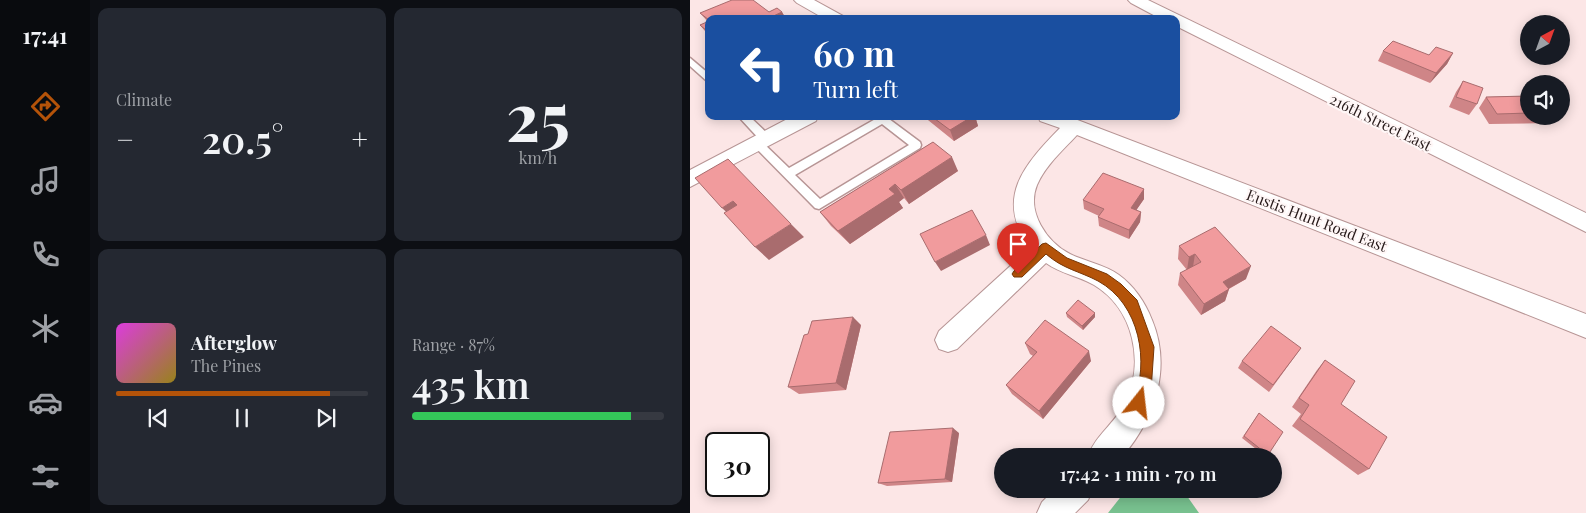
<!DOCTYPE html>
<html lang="en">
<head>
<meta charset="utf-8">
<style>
	:root { --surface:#171b24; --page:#242831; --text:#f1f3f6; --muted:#9ea1a6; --line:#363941; --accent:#b45309 }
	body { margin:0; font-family:"Playfair Display",serif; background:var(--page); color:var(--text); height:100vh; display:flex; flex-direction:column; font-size:19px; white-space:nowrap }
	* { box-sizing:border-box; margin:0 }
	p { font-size:16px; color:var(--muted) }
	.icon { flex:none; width:28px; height:28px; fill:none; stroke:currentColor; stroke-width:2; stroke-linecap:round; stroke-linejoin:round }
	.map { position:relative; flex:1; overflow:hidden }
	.drawer { display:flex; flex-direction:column; gap:8px; padding:8px; background:#0d0f14; width:600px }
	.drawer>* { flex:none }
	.hud { position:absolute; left:15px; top:15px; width:475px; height:105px; border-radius:10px; box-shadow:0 2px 12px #0003; background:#1a4fa0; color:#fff; overflow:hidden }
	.needle { width:32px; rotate:41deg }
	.tools { position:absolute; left:830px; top:15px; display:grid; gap:10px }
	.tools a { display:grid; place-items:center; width:50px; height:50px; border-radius:50%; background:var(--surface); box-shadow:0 2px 12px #0003; font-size:25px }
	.speed { position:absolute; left:15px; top:432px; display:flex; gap:10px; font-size:25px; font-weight:700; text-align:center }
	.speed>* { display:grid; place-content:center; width:65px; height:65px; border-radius:50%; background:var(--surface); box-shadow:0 2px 12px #0003; line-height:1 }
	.speed .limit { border:2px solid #111; border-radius:8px; background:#fff; color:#111 }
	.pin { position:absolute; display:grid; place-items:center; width:42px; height:42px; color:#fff; margin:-51px -21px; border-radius:50% 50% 50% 0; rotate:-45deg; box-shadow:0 0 5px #0007 }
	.pin .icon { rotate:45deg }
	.me { position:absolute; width:55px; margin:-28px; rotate:16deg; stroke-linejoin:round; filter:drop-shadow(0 0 4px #0008) }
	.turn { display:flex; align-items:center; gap:18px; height:105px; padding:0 25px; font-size:22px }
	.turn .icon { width:65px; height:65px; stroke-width:2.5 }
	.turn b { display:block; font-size:35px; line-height:42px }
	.big { font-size:38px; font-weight:600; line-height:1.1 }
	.drawer .tile { flex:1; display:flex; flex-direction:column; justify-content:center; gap:8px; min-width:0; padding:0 18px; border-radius:10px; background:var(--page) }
	.drawer .dial { align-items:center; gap:0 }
	.dial b { font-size:65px; line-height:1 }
	.song { display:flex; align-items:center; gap:15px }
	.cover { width:60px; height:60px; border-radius:8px; background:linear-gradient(135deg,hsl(300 70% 55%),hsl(50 70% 35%)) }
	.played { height:5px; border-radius:2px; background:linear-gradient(90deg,var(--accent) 85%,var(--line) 85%) }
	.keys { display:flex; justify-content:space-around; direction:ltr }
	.heat { display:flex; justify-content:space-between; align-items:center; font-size:28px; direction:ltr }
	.charge { height:8px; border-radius:4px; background:linear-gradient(90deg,#34c759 87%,var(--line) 0) }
	.drawer .tiles { flex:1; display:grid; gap:8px; grid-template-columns:repeat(2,1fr) }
	.trip { position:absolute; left:304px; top:448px; width:288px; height:50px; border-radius:25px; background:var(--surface); box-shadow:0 2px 12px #0003; font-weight:600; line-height:50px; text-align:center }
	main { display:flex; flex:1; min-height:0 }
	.dock { display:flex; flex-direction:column; width:90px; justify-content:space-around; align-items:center; background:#090b0e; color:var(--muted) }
	.dock .icon { width:35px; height:35px }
	.dock .selected { color:var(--accent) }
	.dock b { font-size:22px; color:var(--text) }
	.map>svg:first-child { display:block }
	.forest { fill:#78c18f }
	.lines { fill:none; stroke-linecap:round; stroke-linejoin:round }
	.lane-casing { stroke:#b79595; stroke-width:3 }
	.street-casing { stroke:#b79595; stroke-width:2 }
	.lane { fill:#fff; fill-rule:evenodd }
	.street { fill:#fff; fill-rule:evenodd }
	.wall { fill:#cf8587 }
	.shaded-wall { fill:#a96c6e }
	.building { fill:#f19b9d; stroke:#a96c6e }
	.route { fill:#b45309; stroke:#753606 }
	.labels { text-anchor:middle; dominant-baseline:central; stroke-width:4.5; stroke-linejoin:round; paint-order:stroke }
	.street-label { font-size:15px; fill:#261919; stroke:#fff7f7 }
</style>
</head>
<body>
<main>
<nav class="dock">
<b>17:41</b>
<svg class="icon selected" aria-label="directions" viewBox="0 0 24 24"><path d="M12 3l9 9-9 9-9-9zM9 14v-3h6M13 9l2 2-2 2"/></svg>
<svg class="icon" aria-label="music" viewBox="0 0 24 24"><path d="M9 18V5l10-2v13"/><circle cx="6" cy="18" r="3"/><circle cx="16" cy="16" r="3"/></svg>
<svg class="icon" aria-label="phone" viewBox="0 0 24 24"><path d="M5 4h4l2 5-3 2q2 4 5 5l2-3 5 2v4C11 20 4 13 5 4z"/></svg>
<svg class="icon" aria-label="climate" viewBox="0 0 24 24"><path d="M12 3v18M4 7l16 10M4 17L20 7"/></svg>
<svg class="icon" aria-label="car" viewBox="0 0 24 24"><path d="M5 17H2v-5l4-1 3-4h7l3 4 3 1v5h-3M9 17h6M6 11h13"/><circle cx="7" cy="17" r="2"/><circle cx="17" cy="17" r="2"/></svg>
<svg class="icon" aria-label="filters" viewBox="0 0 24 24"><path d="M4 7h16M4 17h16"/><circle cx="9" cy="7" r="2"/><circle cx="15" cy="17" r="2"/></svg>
</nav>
<section class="drawer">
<div class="tiles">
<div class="tile"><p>Climate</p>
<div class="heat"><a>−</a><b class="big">20.5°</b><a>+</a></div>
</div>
<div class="tile dial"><b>25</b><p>km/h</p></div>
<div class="tile">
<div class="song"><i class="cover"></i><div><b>Afterglow</b><p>The Pines</p></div></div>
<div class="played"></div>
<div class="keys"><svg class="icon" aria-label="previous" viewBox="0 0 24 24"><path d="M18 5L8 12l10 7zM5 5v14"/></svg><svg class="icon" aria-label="pause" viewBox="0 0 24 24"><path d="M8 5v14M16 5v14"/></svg><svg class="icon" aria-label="next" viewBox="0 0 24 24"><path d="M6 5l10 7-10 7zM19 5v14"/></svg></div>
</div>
<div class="tile"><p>Range · 87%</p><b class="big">435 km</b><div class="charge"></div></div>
</div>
</section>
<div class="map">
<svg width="896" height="513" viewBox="0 0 896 513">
	<rect width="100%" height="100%" fill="#fce6e6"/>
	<path class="forest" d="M437,489H492L509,513H418Z"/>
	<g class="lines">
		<g class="lane-casing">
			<path id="lane" d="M0,58L19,74V83L0,66Z
				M48,116H59L80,136L81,139L80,142H72Z
				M195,116L230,142L231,145L230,148L129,209L125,208L62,144L63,141H71L99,168L189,117ZM192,124L219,145L130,199L105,175Z"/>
		</g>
		<g class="street-casing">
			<path id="street" d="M104,0H124L153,16L155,19H135L107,3Z
				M438,0H458L896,213V232L486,26V19H471L441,3Z
				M103,116H128L126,121L0,187V170Z
				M348,116H377L896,314V338L387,135C373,150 355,166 347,185C336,212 357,242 380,254C396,262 414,264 429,275C444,286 455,302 462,320C482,368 465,418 433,456H398C405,436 425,423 435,403C455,363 444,309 404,285C389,276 371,274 356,263L267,349L258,352L249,349L245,340L249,331L340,248C304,198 334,165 370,128L350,121Z
				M365,489H403L398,500L385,513H347L352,502Z"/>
		</g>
		<use href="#lane" class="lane"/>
		<use href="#street" class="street"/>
	</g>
	<path class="wall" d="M92,12L96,19H19V36L10,25L18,22L10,13Z
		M843,21L862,24H841Z
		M693,51L739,55L763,53L757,64L740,83L688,61Z
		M773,81L787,104L779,115L759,107L766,92Z
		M839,96V116H868L862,123L799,124L789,108L796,97Z
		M233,116H285L288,126L264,141Z
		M243,142L268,171L219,204L214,198L209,202L213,208L160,244L141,226L130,212Z
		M454,189V199L446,210L451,212L450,222L439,239L409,226L408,217L409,216L394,209L393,200Z
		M489,246L556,279L539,289L535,301L511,315L488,285L490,273L497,270L488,259Z
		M376,313L405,317L393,330L377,317Z
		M171,325L156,390L109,394L98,387Z
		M335,343L401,361L353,419L322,394L316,385L343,356L340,354Z
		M611,348L579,392L548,368L552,361Z
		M635,360L651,404L679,469L668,475L602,426L611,414L602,407L627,370Z
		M569,413L578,455L577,456H575L552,438Z
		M269,433L262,482L197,486L188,483Z"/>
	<path class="shaded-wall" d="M92,12L96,19H77Z
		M763,53L757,64L740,83L746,73Z
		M283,116H285L288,126L264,141L260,130Z
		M262,157L268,171L219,204L211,190Z
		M205,184L214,198L209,202L213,208L160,244L148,231L199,189Z
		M454,189V199L441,218V208Z
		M43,201L58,215L46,221L32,208Z
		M451,212L450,222L439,239V230Z
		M101,224L114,237L79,260L65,247Z
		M296,235L300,245L251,271L245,262Z
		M505,254L503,267L497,270L499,257Z
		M561,266L556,279L529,294L533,282Z
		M539,289L535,301L511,315L514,304Z
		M405,313V317L393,330L392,326Z
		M163,317L171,325L156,390L146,383Z
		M399,351L401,361L353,419L349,411Z
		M263,428L269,433L262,482L255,479Z"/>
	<path class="building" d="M42,0H63L79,12L87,8L92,12L77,19H19V20L10,13Z
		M847,18L862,24H849L843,21Z
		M19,21V30L17,31L10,25Z
		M703,41L739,55L746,47L763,53L746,73L693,51Z
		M773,81L793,88L787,104L766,97Z
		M839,96V113L807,114L796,97Z
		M871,99L875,104H871Z
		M241,116H283L260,130Z
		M243,142L262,157L211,190L205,184L199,189L205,194L148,231L130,212Z
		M38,159L101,224L65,247L34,213L47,205L43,201L32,208L5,178Z
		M413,173L454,189L441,208L451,212L439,230L408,217L414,209L393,200Z
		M282,210L296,235L245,262L230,234Z
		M525,227L561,266L533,282L539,289L514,304L490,273L511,262L505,254L499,257L489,246Z
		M388,300L405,313L392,326L376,313Z
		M163,317L146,383L98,387L114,335L118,334L122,321Z
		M355,320L399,351L349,411L316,385L347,352L335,343Z
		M581,326L611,348L583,385L552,361Z
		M635,360L665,381L651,404L697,437L679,469L610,419L619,405L609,398Z
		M569,413L593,432L578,455L554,436Z
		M263,428L255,479L188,483L200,432Z"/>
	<path class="route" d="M356,243L377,258L417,274L431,284L447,300L464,347L461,391L454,408L449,410L445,408L443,403C460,362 450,304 408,281C389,271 373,269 356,254L332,277H324L322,274L324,271L352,244Z"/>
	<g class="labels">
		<g class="street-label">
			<text transform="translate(691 122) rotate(26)">216th Street East</text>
			<text transform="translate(627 220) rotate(21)">Eustis Hunt Road East</text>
		</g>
	</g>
</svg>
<div class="tools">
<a><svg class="needle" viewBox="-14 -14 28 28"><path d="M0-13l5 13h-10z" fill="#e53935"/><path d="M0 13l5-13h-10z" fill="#9ea1a6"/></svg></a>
<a><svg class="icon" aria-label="sound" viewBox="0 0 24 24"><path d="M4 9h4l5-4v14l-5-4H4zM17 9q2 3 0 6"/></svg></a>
</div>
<div class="speed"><div class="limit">30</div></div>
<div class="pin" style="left:328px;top:274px;background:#d93025"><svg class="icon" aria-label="arrive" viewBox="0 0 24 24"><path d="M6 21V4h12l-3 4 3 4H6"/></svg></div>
<svg class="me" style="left:449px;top:403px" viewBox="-20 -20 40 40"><circle r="19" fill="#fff"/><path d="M0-13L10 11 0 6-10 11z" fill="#b45309"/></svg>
<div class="trip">17:42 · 1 min · 70 m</div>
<div class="hud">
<div class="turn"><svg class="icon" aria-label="left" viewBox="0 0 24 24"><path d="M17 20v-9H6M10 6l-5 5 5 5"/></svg><div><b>60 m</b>Turn left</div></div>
</div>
</div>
</main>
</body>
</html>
